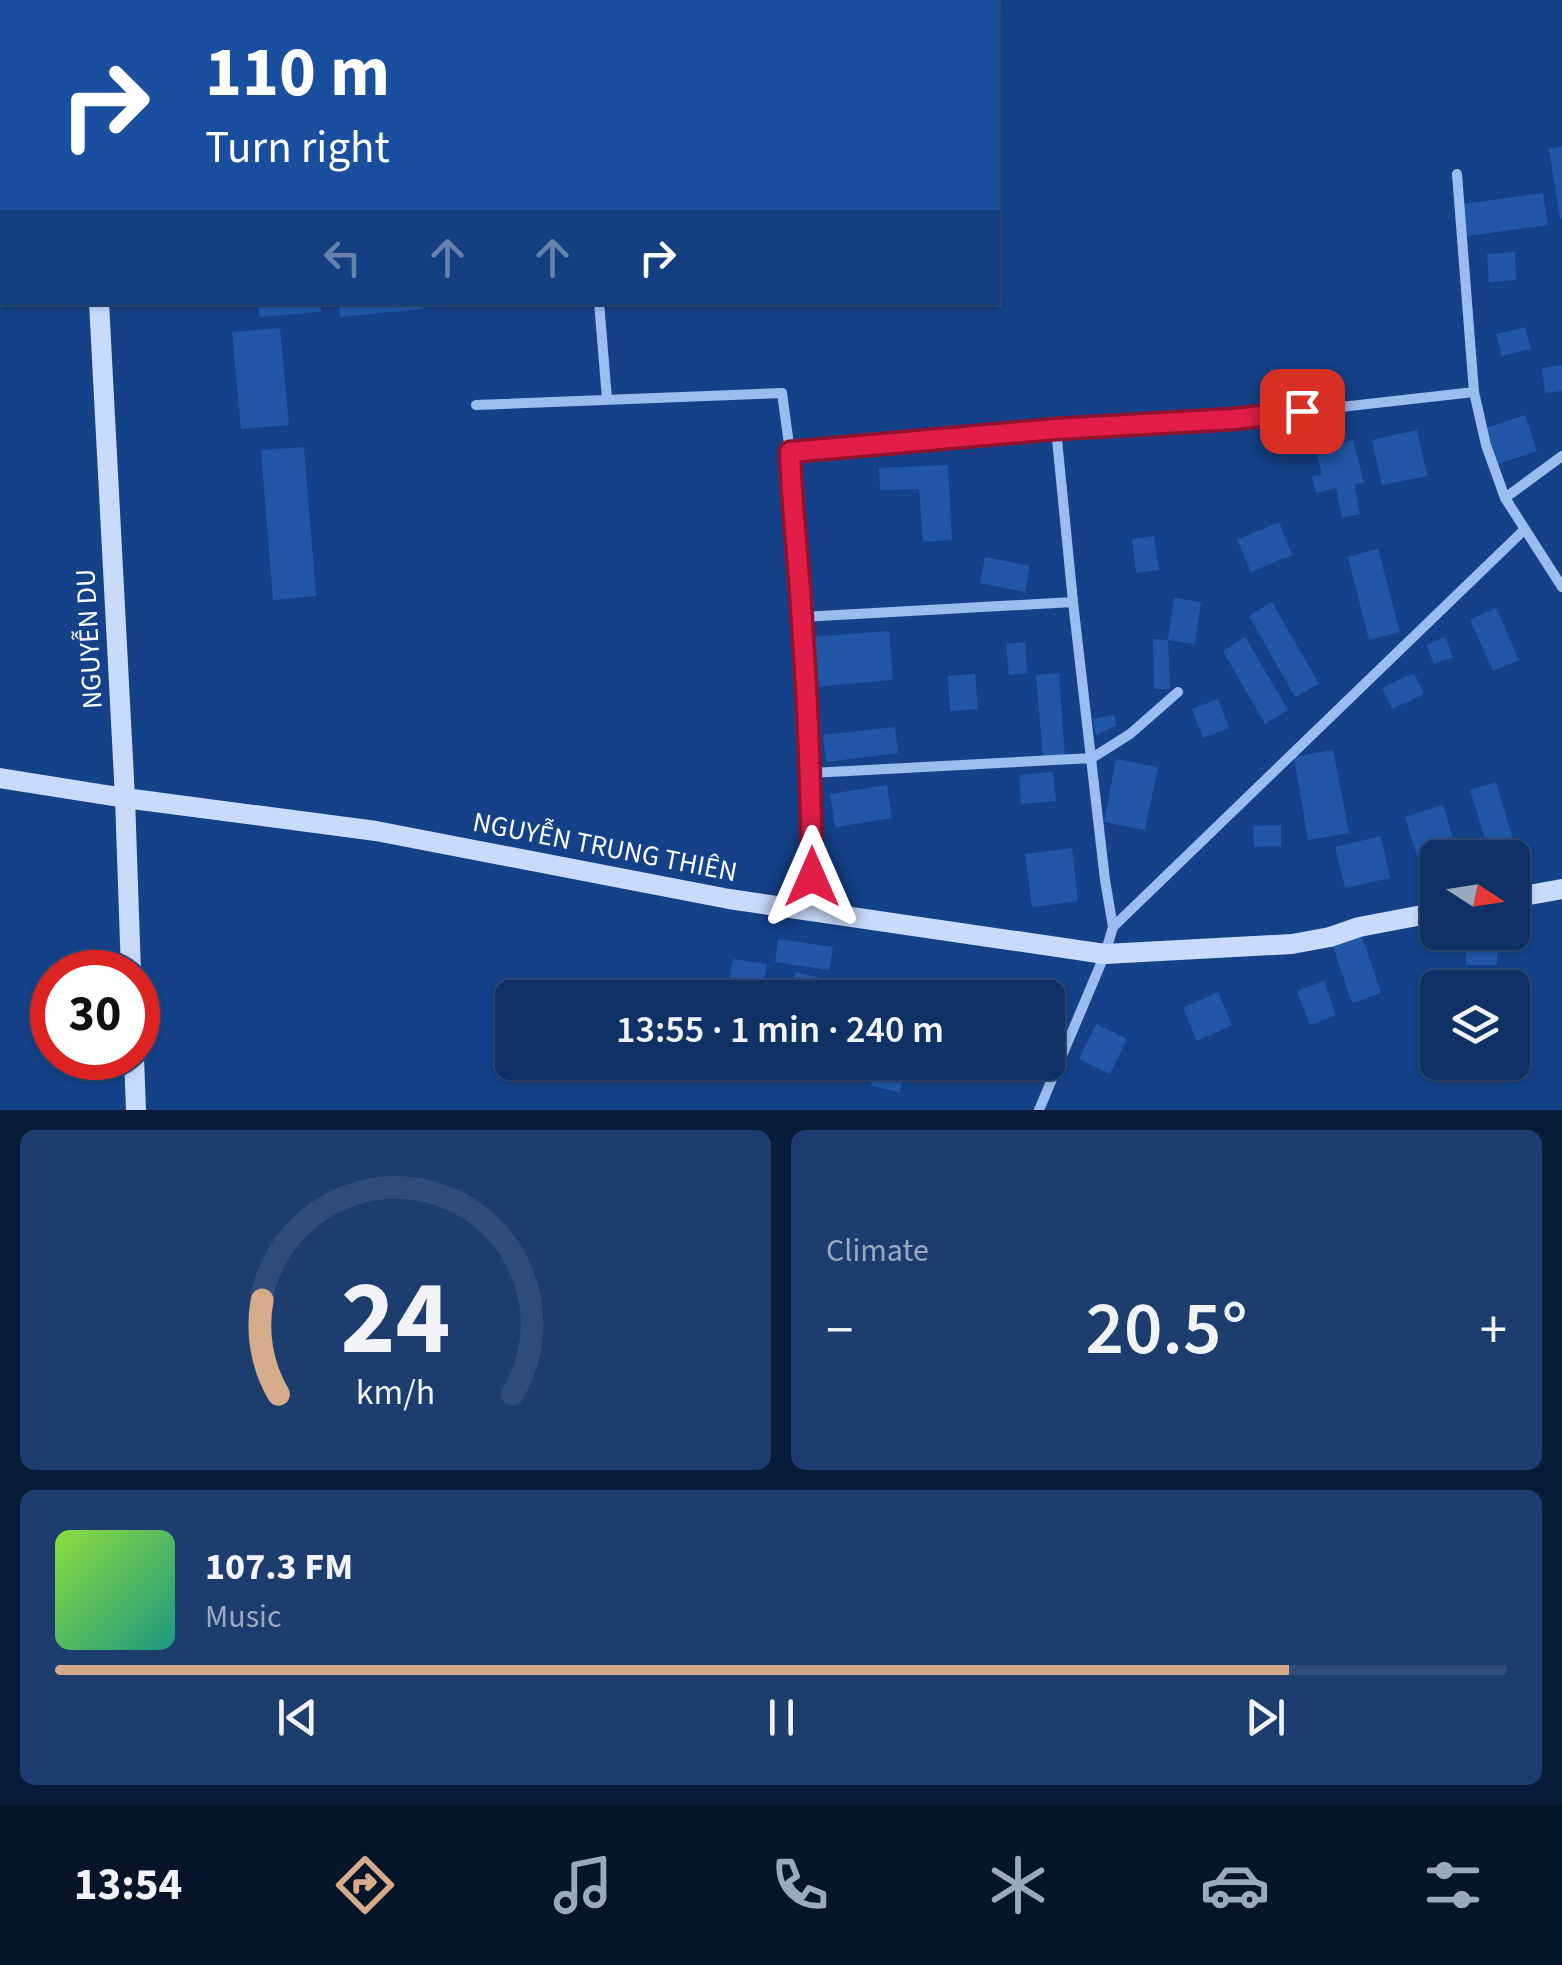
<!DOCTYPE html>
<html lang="en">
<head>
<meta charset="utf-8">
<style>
	:root { --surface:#0f3166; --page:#1d3d6f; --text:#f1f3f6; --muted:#9ba9bf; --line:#2f4c7a; --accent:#d6ab8b }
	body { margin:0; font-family:"Source Sans 3",sans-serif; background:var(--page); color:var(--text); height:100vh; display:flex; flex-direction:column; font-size:38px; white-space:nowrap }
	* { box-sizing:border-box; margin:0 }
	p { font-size:32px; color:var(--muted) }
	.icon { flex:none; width:55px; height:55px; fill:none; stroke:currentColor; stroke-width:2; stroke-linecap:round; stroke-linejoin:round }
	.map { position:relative; height:1110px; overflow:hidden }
	.panel { display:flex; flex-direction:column; gap:20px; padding:20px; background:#081b38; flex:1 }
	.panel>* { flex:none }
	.guide { position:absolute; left:0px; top:0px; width:1000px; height:305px; box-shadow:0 2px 8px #0004,0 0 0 2px var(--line); background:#1a4fa0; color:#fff; overflow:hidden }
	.needle { width:65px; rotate:102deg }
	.fabs { position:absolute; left:1420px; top:840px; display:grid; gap:20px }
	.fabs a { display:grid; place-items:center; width:110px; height:110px; border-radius:15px; background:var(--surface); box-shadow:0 2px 8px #0004,0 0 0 2px var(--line); font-size:50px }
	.speed { position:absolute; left:30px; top:950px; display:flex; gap:20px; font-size:50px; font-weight:700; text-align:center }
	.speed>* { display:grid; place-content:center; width:130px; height:130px; border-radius:50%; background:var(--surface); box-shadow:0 2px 8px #0004,0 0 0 2px var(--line); line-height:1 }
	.speed .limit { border:15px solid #d22; background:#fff; color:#111 }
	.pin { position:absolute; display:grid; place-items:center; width:85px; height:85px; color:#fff; margin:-42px; border-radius:20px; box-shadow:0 5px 15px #0006 }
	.me { position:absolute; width:110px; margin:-55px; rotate:0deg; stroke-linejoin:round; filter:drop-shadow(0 0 8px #0008) }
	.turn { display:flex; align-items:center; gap:35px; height:210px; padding:0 40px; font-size:45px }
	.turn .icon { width:130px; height:130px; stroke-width:2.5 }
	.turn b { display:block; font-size:70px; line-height:85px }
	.lanes { display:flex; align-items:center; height:95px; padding:0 40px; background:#0003; justify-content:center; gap:50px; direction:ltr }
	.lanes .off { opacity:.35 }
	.big { font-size:75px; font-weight:600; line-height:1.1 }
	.panel .card { flex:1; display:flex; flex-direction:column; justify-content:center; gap:15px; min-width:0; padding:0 35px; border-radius:15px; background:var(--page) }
	.panel .dial { align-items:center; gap:0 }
	.dial svg { height:260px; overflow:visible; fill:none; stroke:var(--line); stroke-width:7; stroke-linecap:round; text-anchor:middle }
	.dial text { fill:var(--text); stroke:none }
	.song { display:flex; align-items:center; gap:30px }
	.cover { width:120px; height:120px; border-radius:15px; background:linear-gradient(135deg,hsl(90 70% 55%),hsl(170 70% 35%)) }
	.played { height:10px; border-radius:5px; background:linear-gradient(90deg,var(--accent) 85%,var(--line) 85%) }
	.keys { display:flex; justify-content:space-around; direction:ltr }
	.heat { display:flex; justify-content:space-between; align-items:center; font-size:55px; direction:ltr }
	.panel .tiles { flex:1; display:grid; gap:20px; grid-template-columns:1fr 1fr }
	.card:last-child { grid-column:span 2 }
	.trip { position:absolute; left:495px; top:980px; width:570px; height:100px; border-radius:15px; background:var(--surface); box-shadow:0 2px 8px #0004,0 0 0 2px var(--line); font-weight:600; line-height:100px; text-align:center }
	.dock { display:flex; height:160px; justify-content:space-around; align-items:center; background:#061429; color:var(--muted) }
	.dock .icon { width:70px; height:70px }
	.dock .current { color:var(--accent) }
	.dock b { font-size:45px; color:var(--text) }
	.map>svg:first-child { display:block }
	.building { fill:#2257a8 }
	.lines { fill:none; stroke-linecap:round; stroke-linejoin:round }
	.street { stroke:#9abcef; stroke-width:10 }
	.secondary { stroke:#c8dbfb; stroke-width:20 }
	.route-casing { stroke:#92132f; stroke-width:25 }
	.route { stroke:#e11d48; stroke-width:18 }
	.labels { text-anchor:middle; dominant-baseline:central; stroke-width:10; stroke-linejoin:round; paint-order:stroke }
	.street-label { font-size:28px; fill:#fff; stroke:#144188 }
</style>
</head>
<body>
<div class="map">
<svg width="1562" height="1110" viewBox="0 0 1562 1110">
	<rect width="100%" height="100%" fill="#144188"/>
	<path class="building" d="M1562,146V219H1560L1549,149Z
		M1543,193L1548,225L1467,236L1463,204Z
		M1515,252L1516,280L1489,282L1487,254Z
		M258,302H320L321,312L259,317Z
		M339,302H423V309L340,317Z
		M1525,327L1531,349L1502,356L1496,334Z
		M280,328L289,425L241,429L232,332Z
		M1562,365V391L1545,393L1542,368Z
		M1525,415L1537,451L1498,464L1486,428Z
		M1417,430L1427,476L1382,485L1372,440Z
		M1353,440L1364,483L1354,484L1360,514L1342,518L1336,488L1316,493L1312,476L1322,475L1316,449Z
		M304,447L316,596L273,600L261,450Z
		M948,465L952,540L923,542L919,489L880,490L879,468Z
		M1279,522L1292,555L1251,572L1237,540Z
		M1154,536L1159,570L1136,573L1132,539Z
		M1378,549L1400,632L1369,640L1348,557Z
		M985,557L1030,566L1025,592L980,583Z
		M1174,598L1201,602L1195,644L1168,640Z
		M1272,602L1319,684L1295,697L1249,616Z
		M1496,608L1519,660L1493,671L1470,620Z
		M889,631L893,680L813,687L809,637Z
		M1245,637L1288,710L1265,724L1223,651Z
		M1445,637L1453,657L1434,664L1426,645Z
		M1153,639L1168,640L1170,689H1154Z
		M1025,642L1027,673L1009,675L1006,644Z
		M1059,673L1065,758L1043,760L1036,675Z
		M1414,673L1424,694L1392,709L1382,688Z
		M975,674L978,709L950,711L948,676Z
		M1218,699L1229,728L1203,738L1192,709Z
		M1114,715L1116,726L1096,735L1093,719Z
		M895,727L898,753L826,762L823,735Z
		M1333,750L1349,833L1308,840L1294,757Z
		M1116,759L1158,767L1145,830L1104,822Z
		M1053,772L1056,801L1021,804L1019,775Z
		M1496,782L1516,850L1491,858L1470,790Z
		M887,785L892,818L835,827L830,794Z
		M1443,805L1459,858H1438V867L1422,872L1405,817Z
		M1281,825V846L1254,847L1253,826Z
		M1381,836L1390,878L1345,888L1335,847Z
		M1072,848L1078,901L1032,907L1025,854Z
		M1359,927L1381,993L1352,1003L1330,937Z
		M1466,932H1498L1497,965H1466Z
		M778,939L833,947L829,970L775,962Z
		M733,959L767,964L761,998H714L717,978L729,981Z
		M795,972L825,979L821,998H790Z
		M1324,981L1336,1015L1310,1025L1297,991Z
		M851,984L915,993L914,998H849Z
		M1218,992L1232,1025L1197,1041L1183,1008Z
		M1096,1024L1127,1039L1110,1074L1079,1059Z
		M876,1062H905L900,1092L871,1086Z"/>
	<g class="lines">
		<path class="street" d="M329,0V2
			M585,0V2
			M1457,174L1474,392L1486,445L1505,498
			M599,302L607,399
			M476,405L782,393L790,452
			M1056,429L1073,602L1105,880L1113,927L1525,529
			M1562,456L1505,498L1562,587
			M802,617L1073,602
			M811,773L1092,758L1130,734L1178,692
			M812,912C811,814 809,717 802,620C799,564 792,508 790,452L1056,429L1234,419L1474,392
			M1039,1110L1105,954L1113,927"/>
		<path class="secondary" d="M79,0V2
			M99,302L125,798L131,972
			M0,778L125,798L376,831L729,899L1105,954L1292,944L1330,937L1359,927L1438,912
			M1512,898L1562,889
			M134,1058L136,1110"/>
	</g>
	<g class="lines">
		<g class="route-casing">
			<path id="route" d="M812,877C811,791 808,707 802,622C799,565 792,509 790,452L1056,429L1234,419L1302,411"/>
		</g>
		<use href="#route" class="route"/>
	</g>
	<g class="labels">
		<g class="street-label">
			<text transform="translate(89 639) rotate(-93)">NGUYỄN DU</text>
			<text transform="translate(605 847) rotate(11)">NGUYỄN TRUNG THIÊN</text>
		</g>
	</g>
</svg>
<div class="fabs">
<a><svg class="needle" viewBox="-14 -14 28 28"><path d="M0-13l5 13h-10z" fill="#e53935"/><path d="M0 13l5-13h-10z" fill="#9ba9bf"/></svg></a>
<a><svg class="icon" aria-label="layers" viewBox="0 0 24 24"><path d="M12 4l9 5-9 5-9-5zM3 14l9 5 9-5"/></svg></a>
</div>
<div class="speed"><div class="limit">30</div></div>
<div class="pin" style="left:1302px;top:411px;background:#d93025"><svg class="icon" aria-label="arrive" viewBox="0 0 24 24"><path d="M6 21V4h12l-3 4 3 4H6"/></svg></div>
<svg class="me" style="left:812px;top:877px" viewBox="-20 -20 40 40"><path d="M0-17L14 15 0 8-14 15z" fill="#e11d48" stroke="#fff" stroke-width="4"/></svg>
<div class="trip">13:55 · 1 min · 240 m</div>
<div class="guide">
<div class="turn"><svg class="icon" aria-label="right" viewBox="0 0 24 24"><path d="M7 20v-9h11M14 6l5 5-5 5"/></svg><div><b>110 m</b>Turn right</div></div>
<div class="lanes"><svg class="icon off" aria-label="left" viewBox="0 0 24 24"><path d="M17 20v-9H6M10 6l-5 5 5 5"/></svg><svg class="icon off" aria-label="ahead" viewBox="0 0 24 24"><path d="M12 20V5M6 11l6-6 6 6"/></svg><svg class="icon off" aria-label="ahead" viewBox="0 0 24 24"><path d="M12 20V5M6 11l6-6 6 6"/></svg><svg class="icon" aria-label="right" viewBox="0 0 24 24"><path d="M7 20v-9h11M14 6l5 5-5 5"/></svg></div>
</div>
</div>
<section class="panel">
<div class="tiles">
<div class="card dial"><svg viewBox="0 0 100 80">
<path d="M14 69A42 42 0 1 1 86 69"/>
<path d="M14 69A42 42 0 0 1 9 40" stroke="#d6ab8b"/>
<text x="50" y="56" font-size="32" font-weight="700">24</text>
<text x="50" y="72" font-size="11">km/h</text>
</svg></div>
<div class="card"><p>Climate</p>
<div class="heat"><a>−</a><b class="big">20.5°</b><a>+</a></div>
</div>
<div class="card">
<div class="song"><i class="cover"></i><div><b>107.3 FM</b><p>Music</p></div></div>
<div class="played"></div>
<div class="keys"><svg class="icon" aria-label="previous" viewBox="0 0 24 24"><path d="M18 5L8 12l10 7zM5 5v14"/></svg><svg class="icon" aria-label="pause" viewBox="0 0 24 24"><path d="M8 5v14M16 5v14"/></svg><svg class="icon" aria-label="next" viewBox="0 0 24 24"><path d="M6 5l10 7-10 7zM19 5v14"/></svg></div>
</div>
</div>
</section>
<nav class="dock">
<b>13:54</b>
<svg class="icon current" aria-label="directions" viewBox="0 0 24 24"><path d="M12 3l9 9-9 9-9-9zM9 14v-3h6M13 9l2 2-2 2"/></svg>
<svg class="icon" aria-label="music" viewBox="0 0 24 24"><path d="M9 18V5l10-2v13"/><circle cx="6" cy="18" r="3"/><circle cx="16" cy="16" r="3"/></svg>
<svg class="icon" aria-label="phone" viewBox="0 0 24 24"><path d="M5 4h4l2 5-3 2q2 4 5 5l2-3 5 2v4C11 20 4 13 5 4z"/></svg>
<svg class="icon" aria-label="climate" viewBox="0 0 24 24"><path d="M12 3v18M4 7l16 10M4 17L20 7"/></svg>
<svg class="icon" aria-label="car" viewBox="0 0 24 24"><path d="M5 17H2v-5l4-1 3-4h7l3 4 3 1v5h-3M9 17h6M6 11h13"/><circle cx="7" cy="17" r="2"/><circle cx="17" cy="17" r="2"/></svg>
<svg class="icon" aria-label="filters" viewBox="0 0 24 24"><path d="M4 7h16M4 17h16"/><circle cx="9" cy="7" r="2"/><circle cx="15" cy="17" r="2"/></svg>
</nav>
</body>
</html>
